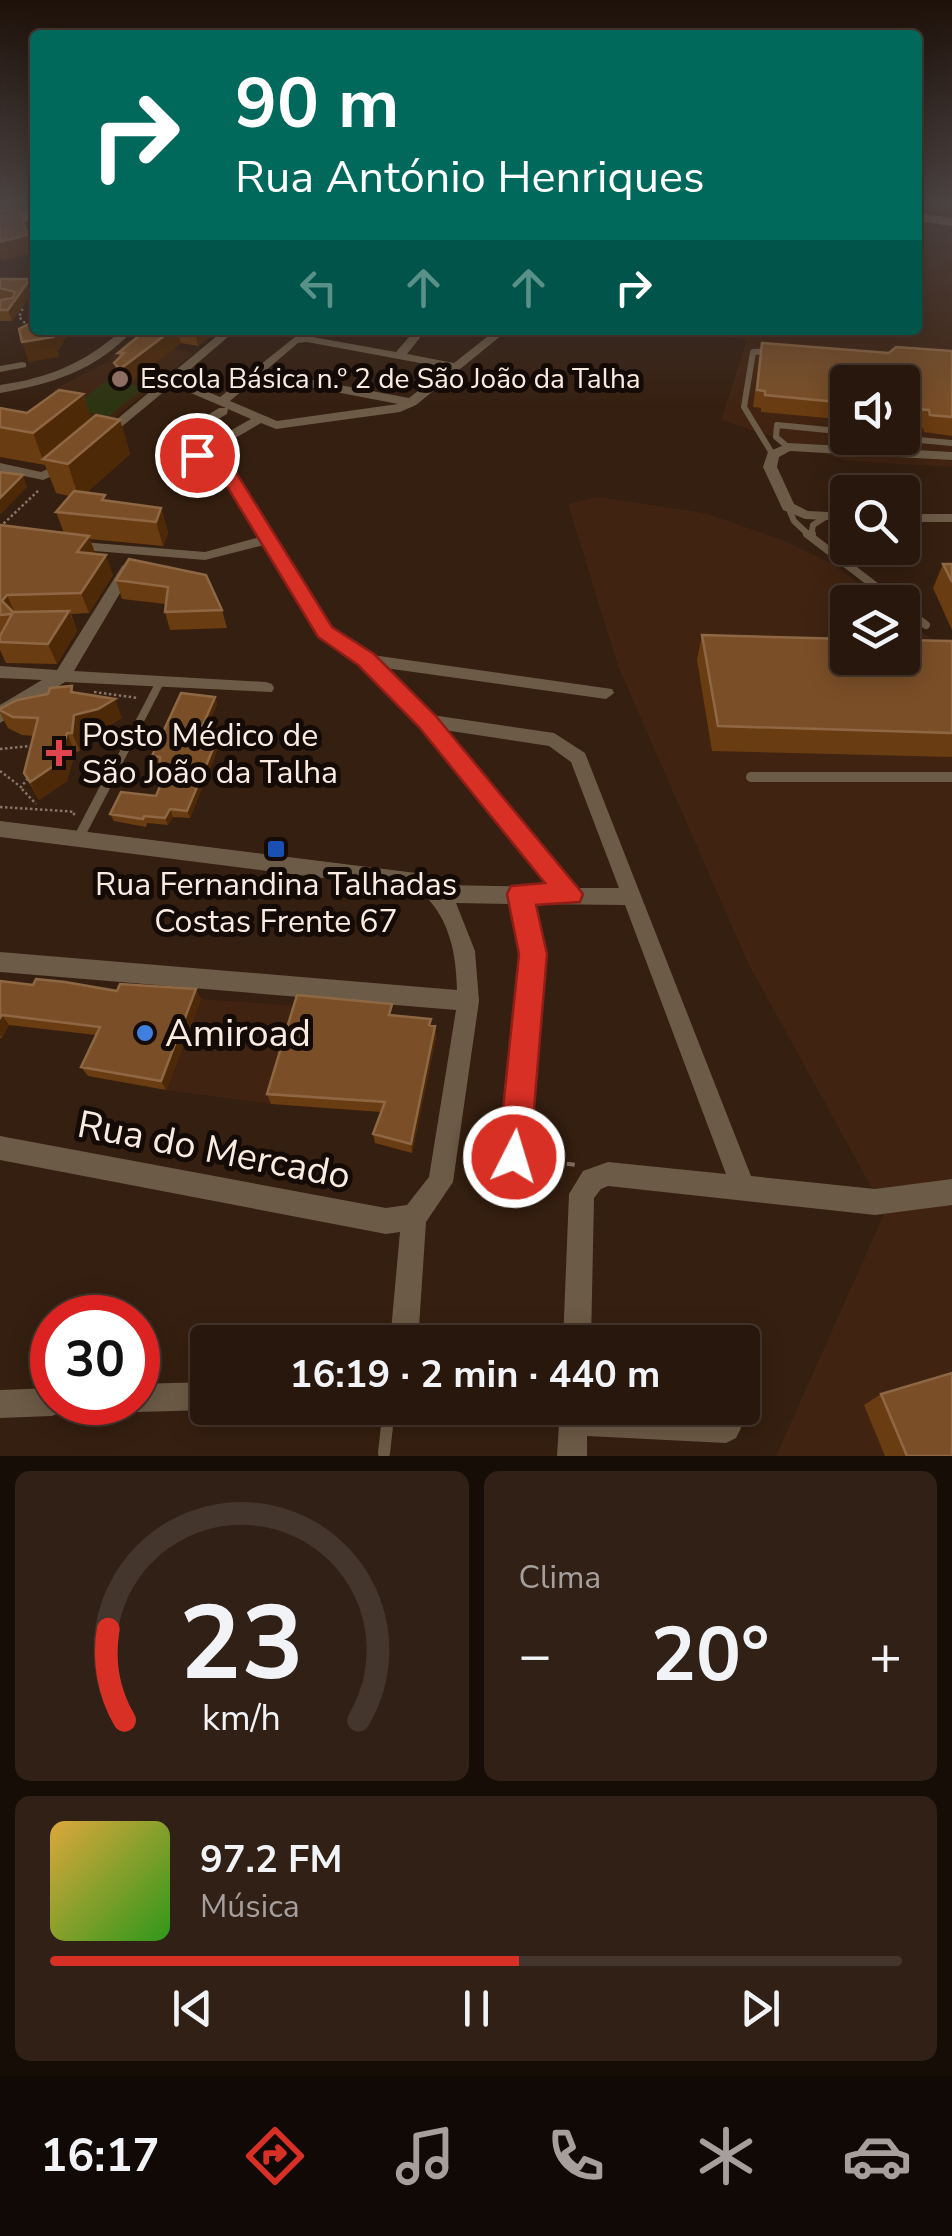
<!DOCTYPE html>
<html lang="pt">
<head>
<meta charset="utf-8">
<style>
	:root { --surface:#28170c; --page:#302015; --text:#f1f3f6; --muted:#a59f9d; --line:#44362d; --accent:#d93025 }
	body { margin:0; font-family:"Nunito Sans",sans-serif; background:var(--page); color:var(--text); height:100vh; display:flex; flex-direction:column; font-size:38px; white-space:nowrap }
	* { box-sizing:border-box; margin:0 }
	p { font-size:32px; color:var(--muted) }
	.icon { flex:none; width:55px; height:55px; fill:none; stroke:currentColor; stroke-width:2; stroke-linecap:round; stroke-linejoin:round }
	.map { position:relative; height:1456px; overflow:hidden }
	.details { display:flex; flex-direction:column; gap:15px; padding:15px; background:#160d07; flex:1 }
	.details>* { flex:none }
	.guide { position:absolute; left:30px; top:30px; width:892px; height:305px; border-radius:10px; box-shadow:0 5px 25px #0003,0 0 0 2px var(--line); background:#00695c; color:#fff; overflow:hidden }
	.fabs { position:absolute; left:830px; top:365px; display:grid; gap:20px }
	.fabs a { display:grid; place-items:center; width:90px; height:90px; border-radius:10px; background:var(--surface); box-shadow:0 5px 25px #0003,0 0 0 2px var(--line); font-size:50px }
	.speed { position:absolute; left:30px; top:1295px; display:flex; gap:20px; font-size:50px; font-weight:700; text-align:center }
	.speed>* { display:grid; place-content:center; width:130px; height:130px; border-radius:50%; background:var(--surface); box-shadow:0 5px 25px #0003,0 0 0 2px var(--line); line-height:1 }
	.speed .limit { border:15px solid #d22; background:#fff; color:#111 }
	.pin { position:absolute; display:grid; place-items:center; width:85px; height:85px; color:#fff; margin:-42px; border:5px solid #fff; border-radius:50%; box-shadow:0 2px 10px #0007 }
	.me { position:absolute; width:110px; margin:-55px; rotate:5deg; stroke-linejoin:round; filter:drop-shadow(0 0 8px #0008) }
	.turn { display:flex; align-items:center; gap:35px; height:210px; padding:0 40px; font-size:45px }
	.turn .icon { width:130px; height:130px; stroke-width:2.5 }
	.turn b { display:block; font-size:70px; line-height:85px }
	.lanes { display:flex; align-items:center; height:95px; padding:0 40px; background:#0003; justify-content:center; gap:50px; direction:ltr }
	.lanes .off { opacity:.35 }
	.big { font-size:75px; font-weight:700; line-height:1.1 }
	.details .tile { flex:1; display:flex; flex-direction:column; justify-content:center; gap:15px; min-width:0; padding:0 35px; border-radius:15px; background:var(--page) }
	.details .dial { align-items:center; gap:0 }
	.dial svg { height:260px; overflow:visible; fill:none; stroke:var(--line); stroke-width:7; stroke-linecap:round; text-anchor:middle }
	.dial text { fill:var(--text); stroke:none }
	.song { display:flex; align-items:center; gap:30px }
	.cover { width:120px; height:120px; border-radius:15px; background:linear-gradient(135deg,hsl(40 70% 55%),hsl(110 70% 35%)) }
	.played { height:10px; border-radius:5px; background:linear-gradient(90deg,var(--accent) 55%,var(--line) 55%) }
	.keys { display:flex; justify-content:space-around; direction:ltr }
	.heat { display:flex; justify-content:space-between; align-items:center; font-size:55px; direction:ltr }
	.details .tiles { flex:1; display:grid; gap:15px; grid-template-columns:1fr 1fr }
	.tile:last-child { grid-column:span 2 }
	.trip { position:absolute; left:190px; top:1325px; width:570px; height:100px; border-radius:10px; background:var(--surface); box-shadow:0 5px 25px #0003,0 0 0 2px var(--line); font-weight:700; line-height:100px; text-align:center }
	.dock { display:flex; height:160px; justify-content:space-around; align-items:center; background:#100905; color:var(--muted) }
	.dock .icon { width:70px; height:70px }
	.dock .selected { color:var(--accent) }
	.dock b { font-size:45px; color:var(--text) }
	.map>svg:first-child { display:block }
	.built { fill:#402411; fill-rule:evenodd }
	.green { fill:#2d3411 }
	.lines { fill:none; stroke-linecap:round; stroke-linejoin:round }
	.path-far1 { stroke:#887568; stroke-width:2.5; stroke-dasharray:2.5 2.5; stroke-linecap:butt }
	.path { stroke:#887568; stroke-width:4; stroke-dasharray:8 8; stroke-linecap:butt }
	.lane-far3 { stroke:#6c5b46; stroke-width:6 }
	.lane-far2 { stroke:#6c5b46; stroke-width:8 }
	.lane-far1 { stroke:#6c5b46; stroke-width:10 }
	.lane { stroke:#6c5b46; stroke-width:12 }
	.street { fill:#6c5b46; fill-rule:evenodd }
	.secondary { fill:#957957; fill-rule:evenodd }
	.wall { fill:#6a3c11 }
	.shaded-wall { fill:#4e2907 }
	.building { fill:#7a4f27; stroke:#8e6844; stroke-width:2.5 }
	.route { fill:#d93025; stroke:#8d1f18; stroke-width:2.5 }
	.education-dot { fill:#8d6e63; stroke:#150b06; stroke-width:4 }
	.health-dot { fill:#e0444e; stroke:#150b06; stroke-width:4 }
	.transit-dot { fill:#1a4fb4; stroke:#150b06; stroke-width:4 }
	.shop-dot { fill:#3f7fe0; stroke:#150b06; stroke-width:4 }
	.labels { text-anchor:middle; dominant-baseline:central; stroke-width:10; stroke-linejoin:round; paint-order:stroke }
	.far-poi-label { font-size:28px; fill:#fbece2; stroke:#150b06; text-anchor:start }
	.poi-label { font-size:32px; fill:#fbece2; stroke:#150b06; text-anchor:start }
	.near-poi-label { font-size:38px; fill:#fbece2; stroke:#150b06; text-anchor:start }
	.near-street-label { font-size:38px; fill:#fbece2; stroke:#150b06 }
</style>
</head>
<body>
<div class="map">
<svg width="952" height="1456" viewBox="0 0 952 1456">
	<rect width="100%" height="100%" fill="#351f10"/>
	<path class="built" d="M918,202H952V467L847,461L721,420L747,340L703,330H918ZM848,382H902V438H848Z
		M129,340L194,353L114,418L102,422L63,414L53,390L107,362Z
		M597,497L705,513L780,539L833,564L883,602H848V658H902L903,617L952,655V1456H776L885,1212L748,963L618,666L568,504Z
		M201,999L300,1006L271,1104L166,1090Z"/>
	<path class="green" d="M108,380L145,387L108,417L71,408Z"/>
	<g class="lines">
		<path class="path-far1" d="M19,307L23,308L19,317L28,326
			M261,330L284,335
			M0,527L39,490
			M94,692L138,698
			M0,749L31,746
			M0,771L21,787L28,778
			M22,789L36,804
			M0,807L64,811L74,812V816"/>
		<path class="path" d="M535,1160L577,1165
			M464,1164L494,1155"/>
		<path class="lane-far3" d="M772,351L753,352L744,407L773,455
			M896,438L952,443
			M788,447L776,437L777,425L848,432
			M788,507L794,521L810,536
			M811,536L813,525L827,516"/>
		<path class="lane-far2" d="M807,534L811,537
			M812,534L811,537L896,602
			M902,607L926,625
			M113,773L159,684"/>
		<path class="lane-far1" d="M751,777H952
			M79,837L114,770"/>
		<path class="lane" d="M384,1453L389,1408"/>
		<path class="street" d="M35,207V213L11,222L6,219Z
			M122,330H133C97,370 52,384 0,393V385C49,378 85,363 122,330Z
			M224,330H236L179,379L220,397L295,337L307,336L396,352L415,330H426L407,354L454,363L496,330H508L416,405L400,412L276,429L261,423L208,454L227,461L331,628L372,655L612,689L614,693L606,699L385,668L432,715L554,733L585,753L751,1176L875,1189L952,1179V1205L875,1215L608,1186L601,1189L594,1198L591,1342H563L569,1194L583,1171L608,1162L726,1174L625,905L532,904L544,954L526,1157L523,1166L514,1169L505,1166L502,1157L522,954L512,904L456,903L475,951L479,1001L453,1182L426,1222L418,1342H390L400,1232L386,1234L0,1160V1136L386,1208L407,1205L429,1177L456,1010L0,972V952L457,990C456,951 449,916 419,890L0,837V821L424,874L442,885L552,887L421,725L360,663L319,636L264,545L205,560L70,549L63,545L70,541L205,552L260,537L217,467L161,444L219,408H226L172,385L108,438L98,435ZM307,342L447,368L409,398L265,371L298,343ZM258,377L398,404L277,421L230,401ZM228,409L251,419L196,450L177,443L227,414ZM444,730L549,746L571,762L619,888H577Z
			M22,362L26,363V367L0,372V366Z
			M788,443L952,452V460L790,451L779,457L777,467L794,504L808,511L848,513V521L805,519L783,510L763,467L768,452Z
			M68,460L75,464L73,467L43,480L0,471V463L41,472Z
			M902,514H952V522H902Z
			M129,561L136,566L74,671L266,682L272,684L274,688L272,692L65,682L0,723V705L42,680L0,678V666L57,670L122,566Z
			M208,1382V1408H215L208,1410L138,1412L128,1408L126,1402H138V1384Z
			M52,1388V1402H66L62,1412L52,1416L0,1418V1390Z
			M560,1408L726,1413L736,1418L741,1428L736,1438L726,1443L587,1436V1456H557Z"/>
		<path class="secondary" d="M35,212V220L0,225V217Z
			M918,213L952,218V226L918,221Z"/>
	</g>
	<path class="wall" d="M924,202H952V214L923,210Z
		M0,279H30L34,290L12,321H0V300L5,299L1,298L0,300Z
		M134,330H219L198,346L181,343L125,386L119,380L114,363L120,358L118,353L141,334L135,333Z
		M762,343L889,353L952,351V436L924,432L923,428L902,426V382H848V420L761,412V408L753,407L759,359Z
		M83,394L91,420H120L130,454L86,493L107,500L161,508L168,533L163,546L90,539L95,554L113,575L89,613L71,614L77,631L57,664L6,663L0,650V525L64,533L56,512L69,496L56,493L45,465L0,457V408L27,413Z
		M129,559L222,610L227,628L170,630L165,612L166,604L122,599L116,580Z
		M943,564H952V630L933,588Z
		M702,635L952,641V757L712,751L697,660Z
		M72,686L74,693L122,718L105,728L82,734L80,751L75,752L67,781L39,800L24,773L34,736L22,735L8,728L0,713V709Z
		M215,697L217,704L206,729H211L213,737L210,743L217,751L190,818L173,817L168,825L147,823L146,827L114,821L110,814L156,796L165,773H163L160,765L154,764L152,756Z
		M0,981L117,991L201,999L166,1090L88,1076L81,1067L96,1035L9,1025L2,1038H0Z
		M393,1016L431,1019V1026H435L436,1037L412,1153L375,1143L373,1134L381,1112L271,1104L267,1094Z
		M881,1394L952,1456H885L864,1405Z"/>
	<path class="shaded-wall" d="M31,234L35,246V252L2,261L0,255V242Z
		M30,279L34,290L12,321L8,310Z
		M52,330H71L58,351L59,357L29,362L22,342Z
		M172,330H178L181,343L125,386L120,369Z
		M195,330H219L198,346Z
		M83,394L93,426L43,459L45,465L33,433Z
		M120,420L130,454L79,499L68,464Z
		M23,475L27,487L0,515V498Z
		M161,508L168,533L163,546L156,522Z
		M89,536L96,556L77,552Z
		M106,555L113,575L89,613L81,593Z
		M7,595L16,615L2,601Z
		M69,611L77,631L57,664L48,644Z
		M215,697L217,704L203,736L201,729Z
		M115,699L122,718L105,728L82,734L80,751L72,733L74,715Z
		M211,729L213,737L206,750L204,743Z
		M67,733L75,752L67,781L39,800L30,782Z
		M215,744L217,751L190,818L187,811Z
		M170,809L173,817L168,825L165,818Z
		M196,989L201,999L166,1090L161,1081Z
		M2,1015L9,1025L2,1038L0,1036V1018Z
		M435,1026L436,1037L412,1153L411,1144Z"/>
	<path class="building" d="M19,208L26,230L31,234L0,242V211Z
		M0,279H30L8,310H0V300L13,298L15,292L0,288Z
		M35,321V330H52L53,337L22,342L19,329Z
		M146,330H172L120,369L114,363L124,353H118Z
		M762,343L889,353L896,347L952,351V417L930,415L929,410L902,408V382H848V403L765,395V391L757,390Z
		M59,390L83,394L33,433L0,427V408L27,413Z
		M96,415L120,420L68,464L43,459Z
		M0,472L23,475L0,498Z
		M74,491L105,495L102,500L161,508L156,522L56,512Z
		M0,525L89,536L77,552L106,555L81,593L7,595L2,601L13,612L69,611L48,644L0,642V636L12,614L0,615Z
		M129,559L206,575L222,610L165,612L168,587L116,580Z
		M943,564H952V582Z
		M702,635L848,639V658H902V640L952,641V733L718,726Z
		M72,686L71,692L115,699L98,709L74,715L72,733H67L58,763L30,782L24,773L38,718L13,717L0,710V709L17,700L48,694L50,688Z
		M181,693L215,697L201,729H211L204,743L215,744L187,811L170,809L165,818L144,816L143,819L110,814L121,792L156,796L168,767L160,765V757L152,756Z
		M36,979L65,982L117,991L120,984L196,989L161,1081L81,1067L100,1027L2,1015L0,1018V981L33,985Z
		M297,995L392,1004L389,1015L431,1019L429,1025L435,1026L411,1144L373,1134L385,1102L267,1094Z
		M952,1373V1456H907L881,1394Z"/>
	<linearGradient id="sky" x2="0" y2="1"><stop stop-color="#1d1109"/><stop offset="0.5" stop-color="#4b4242"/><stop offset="1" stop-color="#4b4242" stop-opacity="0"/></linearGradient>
	<rect width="952" height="406" fill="url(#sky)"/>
	<path class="route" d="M197,450L229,461L332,627L374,654L435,715L583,894L580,902L536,905L547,954L530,1157L525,1169L514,1173L503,1169L498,1157L519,954L507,894L511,886L545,883L419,727L358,665L318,637L216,468L188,455Z"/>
	<circle class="education-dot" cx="120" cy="379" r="10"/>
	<path class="health-dot" d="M54 738h10v10h10v10h-10v10h-10v-10h-10v-10h10z"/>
	<rect class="transit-dot" x="266" y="839" width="20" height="20" rx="5"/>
	<circle class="shop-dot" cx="145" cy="1033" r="10"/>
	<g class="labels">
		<g class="far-poi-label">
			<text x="140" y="379">Escola Básica n.º 2 de São João da Talha</text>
		</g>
		<g class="poi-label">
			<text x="82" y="735">Posto Médico de<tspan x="82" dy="37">São João da Talha</tspan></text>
			<text x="276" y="884" text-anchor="middle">Rua Fernandina Talhadas<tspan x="276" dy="37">Costas Frente 67</tspan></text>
		</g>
		<g class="near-poi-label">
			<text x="165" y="1033">Amiroad</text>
		</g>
		<g class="near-street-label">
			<text transform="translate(214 1150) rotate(11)">Rua do Mercado</text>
		</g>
	</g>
</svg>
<div class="fabs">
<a><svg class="icon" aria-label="sound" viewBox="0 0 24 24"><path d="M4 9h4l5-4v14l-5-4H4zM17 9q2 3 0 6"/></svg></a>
<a><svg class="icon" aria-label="search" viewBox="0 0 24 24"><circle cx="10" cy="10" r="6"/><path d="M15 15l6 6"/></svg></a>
<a><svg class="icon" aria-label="layers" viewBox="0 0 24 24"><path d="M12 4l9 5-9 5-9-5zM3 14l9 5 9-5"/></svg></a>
</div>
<div class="speed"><div class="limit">30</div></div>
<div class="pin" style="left:197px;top:455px;background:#d93025"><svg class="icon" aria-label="arrive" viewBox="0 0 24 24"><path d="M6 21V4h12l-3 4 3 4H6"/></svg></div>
<svg class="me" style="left:514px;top:1157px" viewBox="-20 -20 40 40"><circle r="17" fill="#d93025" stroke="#fff" stroke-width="3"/><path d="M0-11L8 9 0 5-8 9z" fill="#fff"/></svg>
<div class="trip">16:19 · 2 min · 440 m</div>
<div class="guide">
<div class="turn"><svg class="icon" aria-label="right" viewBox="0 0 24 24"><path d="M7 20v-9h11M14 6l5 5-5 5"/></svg><div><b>90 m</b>Rua António Henriques</div></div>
<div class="lanes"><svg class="icon off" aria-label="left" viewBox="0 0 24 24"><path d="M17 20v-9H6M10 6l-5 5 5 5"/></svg><svg class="icon off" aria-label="ahead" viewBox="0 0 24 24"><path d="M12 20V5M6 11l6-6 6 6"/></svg><svg class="icon off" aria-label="ahead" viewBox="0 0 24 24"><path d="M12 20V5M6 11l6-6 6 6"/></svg><svg class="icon" aria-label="right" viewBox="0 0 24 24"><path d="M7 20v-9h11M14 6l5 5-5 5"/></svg></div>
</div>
</div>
<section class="details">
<div class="tiles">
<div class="tile dial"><svg viewBox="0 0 100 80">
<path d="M14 69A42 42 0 1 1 86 69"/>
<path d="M14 69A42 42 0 0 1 9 41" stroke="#d93025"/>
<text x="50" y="56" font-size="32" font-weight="700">23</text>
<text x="50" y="72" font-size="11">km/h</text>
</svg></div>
<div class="tile"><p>Clima</p>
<div class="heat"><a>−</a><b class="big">20°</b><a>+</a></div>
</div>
<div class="tile">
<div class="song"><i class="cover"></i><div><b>97.2 FM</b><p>Música</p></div></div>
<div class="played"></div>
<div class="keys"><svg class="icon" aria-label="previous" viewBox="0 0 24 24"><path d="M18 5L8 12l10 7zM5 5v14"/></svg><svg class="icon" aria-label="pause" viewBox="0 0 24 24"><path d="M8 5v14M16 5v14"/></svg><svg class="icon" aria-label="next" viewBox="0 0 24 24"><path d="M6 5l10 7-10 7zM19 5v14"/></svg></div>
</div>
</div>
</section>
<nav class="dock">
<b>16:17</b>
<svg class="icon selected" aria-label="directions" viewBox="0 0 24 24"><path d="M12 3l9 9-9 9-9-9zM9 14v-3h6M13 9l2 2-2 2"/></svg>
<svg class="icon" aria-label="music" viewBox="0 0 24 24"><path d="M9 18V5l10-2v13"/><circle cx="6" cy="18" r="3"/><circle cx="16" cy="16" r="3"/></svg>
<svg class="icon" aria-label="phone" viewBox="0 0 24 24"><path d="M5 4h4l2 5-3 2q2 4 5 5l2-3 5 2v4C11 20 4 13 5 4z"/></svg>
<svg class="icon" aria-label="climate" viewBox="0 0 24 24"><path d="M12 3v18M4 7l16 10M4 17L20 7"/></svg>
<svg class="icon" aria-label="car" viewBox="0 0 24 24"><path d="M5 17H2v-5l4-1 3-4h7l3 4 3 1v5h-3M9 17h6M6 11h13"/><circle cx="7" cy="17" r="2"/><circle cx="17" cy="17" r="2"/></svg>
</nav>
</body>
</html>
